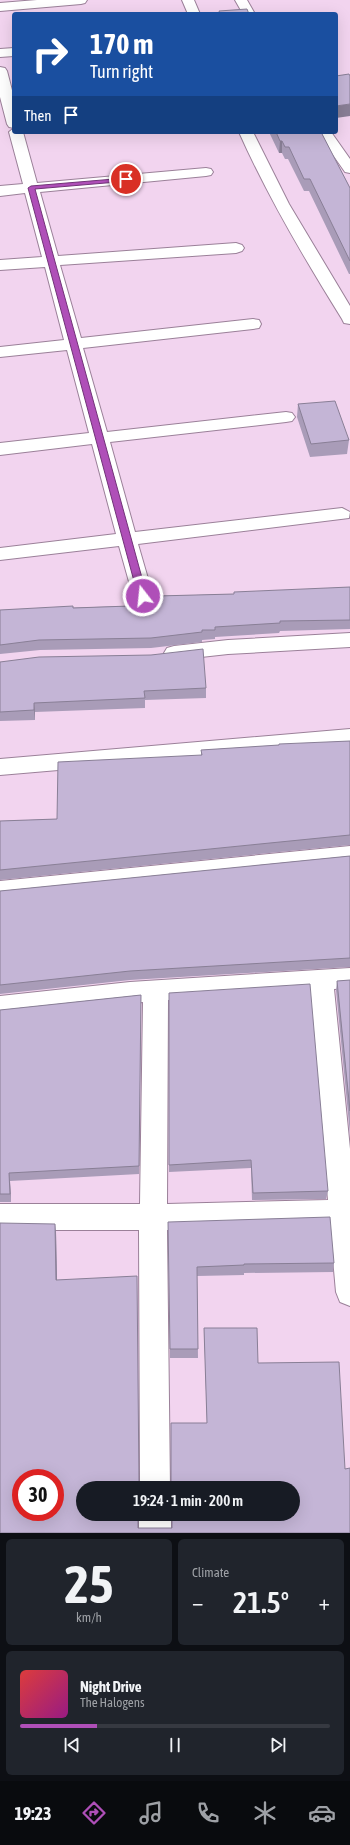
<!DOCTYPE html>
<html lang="en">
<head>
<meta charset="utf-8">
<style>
	:root { --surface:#171b24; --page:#20242c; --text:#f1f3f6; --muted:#9ea1a6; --line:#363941; --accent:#af4fb8 }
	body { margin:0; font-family:"Asap Condensed",sans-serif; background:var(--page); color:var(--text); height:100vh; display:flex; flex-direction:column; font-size:15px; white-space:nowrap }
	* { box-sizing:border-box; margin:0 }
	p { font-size:13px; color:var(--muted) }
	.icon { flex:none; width:22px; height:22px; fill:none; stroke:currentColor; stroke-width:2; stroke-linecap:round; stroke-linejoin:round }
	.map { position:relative; height:1533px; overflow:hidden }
	.sheet { display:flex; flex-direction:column; gap:6px; padding:6px; background:#0d0f14; flex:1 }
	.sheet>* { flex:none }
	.guide { position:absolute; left:12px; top:12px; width:326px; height:122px; border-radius:4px; box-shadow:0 4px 16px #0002; background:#1a4fa0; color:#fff; overflow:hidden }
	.speed { position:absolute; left:12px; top:1469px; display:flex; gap:8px; font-size:20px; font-weight:700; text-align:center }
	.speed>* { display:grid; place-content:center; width:52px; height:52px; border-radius:50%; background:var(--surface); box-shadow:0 4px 16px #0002; line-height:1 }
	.speed .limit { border:6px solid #d22; background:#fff; color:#111 }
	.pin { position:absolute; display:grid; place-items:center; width:34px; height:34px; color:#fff; margin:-17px; border:2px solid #fff; border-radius:50%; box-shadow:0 1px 4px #0007 }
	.me { position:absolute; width:44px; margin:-22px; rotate:344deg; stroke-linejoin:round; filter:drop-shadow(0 0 3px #0008) }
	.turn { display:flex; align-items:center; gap:14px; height:84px; padding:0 12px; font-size:18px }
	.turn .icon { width:52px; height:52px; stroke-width:2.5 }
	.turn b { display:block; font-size:28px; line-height:34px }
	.then { display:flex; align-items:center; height:38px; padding:0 12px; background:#0003; gap:8px; font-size:15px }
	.big { font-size:30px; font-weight:600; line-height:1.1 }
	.sheet .tile { flex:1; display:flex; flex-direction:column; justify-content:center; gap:6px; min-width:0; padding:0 14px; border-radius:6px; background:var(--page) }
	.sheet .dial { align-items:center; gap:0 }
	.dial b { font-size:52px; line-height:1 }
	.song { display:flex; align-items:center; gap:12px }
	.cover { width:48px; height:48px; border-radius:6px; background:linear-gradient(135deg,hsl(0 70% 55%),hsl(310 70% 35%)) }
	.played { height:4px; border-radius:2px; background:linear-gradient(90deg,var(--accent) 25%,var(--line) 25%) }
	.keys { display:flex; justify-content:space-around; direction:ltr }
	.heat { display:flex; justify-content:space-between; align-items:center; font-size:22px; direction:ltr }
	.sheet .tiles { flex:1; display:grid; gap:6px; grid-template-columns:1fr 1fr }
	.tile:last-child { grid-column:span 2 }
	.trip { position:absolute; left:76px; top:1481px; width:224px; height:40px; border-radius:20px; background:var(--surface); box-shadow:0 4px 16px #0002; font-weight:600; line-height:40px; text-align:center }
	.tab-bar { display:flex; height:64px; justify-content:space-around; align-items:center; background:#090b0e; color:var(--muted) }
	.tab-bar .icon { width:28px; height:28px }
	.tab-bar .selected { color:var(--accent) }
	.tab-bar b { font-size:18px; color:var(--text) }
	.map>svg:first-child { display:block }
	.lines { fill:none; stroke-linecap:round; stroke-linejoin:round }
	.street-casing { stroke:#9b8099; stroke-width:2 }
	.secondary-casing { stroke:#9b8099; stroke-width:2 }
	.street { fill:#fff; fill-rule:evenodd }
	.secondary { fill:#fff; fill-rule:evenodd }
	.wall { fill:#a99cb8; fill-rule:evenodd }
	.shaded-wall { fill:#897f96 }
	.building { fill:#c4b5d6; stroke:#897f96; fill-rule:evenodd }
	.route { fill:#af4fb8; stroke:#723378 }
</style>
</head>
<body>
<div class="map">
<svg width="350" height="1533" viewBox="0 0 350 1533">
	<rect width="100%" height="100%" fill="#f2d4ef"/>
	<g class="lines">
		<g class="street-casing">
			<path id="street" d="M182,0H194L200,14H188Z
				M235,0H247L255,14H243Z
				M14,48V56L0,57V49Z
				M0,67L5,68L7,71L14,98V132H23L37,183L206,168L211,169L213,172L211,175L206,176L40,192L58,256L236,243L242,245L244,248L242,251L236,253L60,265L81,338L253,319L259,320L261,324L259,328L253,329L83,348L107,432L286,412L292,413L295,417L292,421L286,422L110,442L135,532L342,508L350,512L349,518L138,544L153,596L150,601L143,603L136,601L133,596L119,546L0,560V548L116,534L92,444L0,455V443L89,433L67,350L0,357V347L64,340L45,267L0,270V260L42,257L25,193L0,196V186L23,184L9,132L14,128L9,127L7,124L0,97Z
				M239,132H253L289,204L350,306V324L344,323L342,319C304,258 268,197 239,132Z
				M317,132H331L350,159V173L345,172Z
				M350,633V647L228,654L174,660L167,658L164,653L167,648L174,646L228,640Z
				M350,729V745L0,775V759Z
				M350,846V864L0,899V881Z
				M350,968V988L334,989L350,1149V1306L340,1302L336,1292L330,1225L167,1230L170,1488H140L139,1230H0V1204H140L143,1002L0,1018V996L130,982ZM310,991L328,1200L167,1204L168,1000Z
				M139,1514H171V1533H139Z"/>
		</g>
		<g class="secondary-casing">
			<path id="secondary" d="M37,0H87L85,3L81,4L0,11V3Z"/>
		</g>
		<use href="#street" class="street"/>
		<use href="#secondary" class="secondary"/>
	</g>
	<path class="wall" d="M269,132H321L350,188V274H349L309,191H304L288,159H285L282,153H279Z
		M298,404L349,440L347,454L310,457L297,417Z
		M350,587V629L280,631L279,633L215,637V639L202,640V642L151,648L40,650L0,654V610L157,605V596L234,594Z
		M0,662L206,688V698L145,700V708L35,712V720L0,721Z
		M350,741V845L0,880V821L57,819L201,755V750Z
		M350,856V967L130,980L0,994V891Z
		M350,980V1134L336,990L337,981Z
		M169,993L328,1191L326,1199L252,1200L251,1168L169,1172Z
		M141,995L139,1174L10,1181L11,1202H0V1010Z
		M168,1222L334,1263L333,1272L244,1273V1275L197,1276L198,1358H170Z
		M56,1232L57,1280L139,1483H171L207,1423L204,1328L258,1363L345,1469L350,1533H0ZM83,1488L293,1514L172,1528H138V1514Z"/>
	<path class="shaded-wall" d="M350,104V116L336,118V106Z
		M280,141H282V153H279Z
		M34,703L35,712V720L34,710Z
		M141,995V1004L139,1174V1166Z
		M9,1173L10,1181L11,1202L10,1194Z
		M55,1224L56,1232L57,1287L56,1280Z"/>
	<path class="building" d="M247,9L249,14H220L219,11Z
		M349,74L350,76V104L336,106V76Z
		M276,132H321L350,188V261L310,179H304L289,147H285L282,141H280Z
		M335,401L349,440L311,444L298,404Z
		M350,587V620L280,621V623L215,627V630H202V632L151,638L39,640L0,645V610L73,606V608L158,605L157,596L234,594V592Z
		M203,649L206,688L144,691L145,698L34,703V710L0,712V662L39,657L151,655Z
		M350,741V835L0,870V821L57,819L58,762L202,755L201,750L279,745V744Z
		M350,856V958L130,971L0,985V891Z
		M350,980V1111L337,981Z
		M310,984L328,1191L253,1193L251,1160L169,1165V993Z
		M141,995L139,1166L9,1173L10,1194H0V1010Z
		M330,1217L334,1263L244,1264V1265L197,1267L198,1349H170L168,1222Z
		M0,1223L55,1224L56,1280L137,1276L139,1483H171V1423H207L204,1328H257L258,1363L339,1362L345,1469L350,1468V1533H0ZM21,1478H55V1512H21ZM83,1488H293V1514H172V1528H138V1514H83Z"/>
	<path class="route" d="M126,178L129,179V181L35,189L147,596L143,598L138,596L28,188L31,186Z"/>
</svg>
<div class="speed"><div class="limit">30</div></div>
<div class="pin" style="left:126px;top:179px;background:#d93025"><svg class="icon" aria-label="arrive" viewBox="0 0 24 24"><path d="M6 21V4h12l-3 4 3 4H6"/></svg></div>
<svg class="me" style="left:143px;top:596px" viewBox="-20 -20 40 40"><circle r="17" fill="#af4fb8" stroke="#fff" stroke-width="3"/><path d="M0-11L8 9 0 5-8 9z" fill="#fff"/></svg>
<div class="trip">19:24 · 1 min · 200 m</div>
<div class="guide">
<div class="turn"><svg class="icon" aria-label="right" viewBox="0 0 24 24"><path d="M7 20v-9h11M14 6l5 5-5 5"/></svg><div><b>170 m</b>Turn right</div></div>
<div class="then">Then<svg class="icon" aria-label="arrive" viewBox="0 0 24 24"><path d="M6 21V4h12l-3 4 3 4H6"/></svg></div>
</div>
</div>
<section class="sheet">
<div class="tiles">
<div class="tile dial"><b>25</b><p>km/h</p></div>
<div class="tile"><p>Climate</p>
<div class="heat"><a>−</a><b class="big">21.5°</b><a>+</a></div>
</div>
<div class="tile">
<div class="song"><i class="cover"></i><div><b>Night Drive</b><p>The Halogens</p></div></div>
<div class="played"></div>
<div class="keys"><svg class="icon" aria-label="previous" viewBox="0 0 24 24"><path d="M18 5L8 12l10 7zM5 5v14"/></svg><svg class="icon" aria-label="pause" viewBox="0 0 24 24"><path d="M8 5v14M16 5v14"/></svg><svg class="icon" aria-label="next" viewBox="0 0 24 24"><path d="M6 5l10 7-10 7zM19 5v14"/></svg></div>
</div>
</div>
</section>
<nav class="tab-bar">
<b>19:23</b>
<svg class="icon selected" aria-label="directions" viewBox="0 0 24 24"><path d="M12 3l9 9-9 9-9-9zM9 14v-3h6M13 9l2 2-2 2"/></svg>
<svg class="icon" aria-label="music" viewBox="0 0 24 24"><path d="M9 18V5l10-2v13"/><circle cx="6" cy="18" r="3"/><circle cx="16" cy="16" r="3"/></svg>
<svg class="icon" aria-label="phone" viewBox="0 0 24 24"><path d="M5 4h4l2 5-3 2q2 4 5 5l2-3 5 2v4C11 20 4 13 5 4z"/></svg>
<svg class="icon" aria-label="climate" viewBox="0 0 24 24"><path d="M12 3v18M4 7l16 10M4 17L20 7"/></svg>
<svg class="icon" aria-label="car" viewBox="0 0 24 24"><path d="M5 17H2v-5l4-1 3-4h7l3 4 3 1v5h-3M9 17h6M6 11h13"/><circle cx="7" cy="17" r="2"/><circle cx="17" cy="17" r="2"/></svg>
</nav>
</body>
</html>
